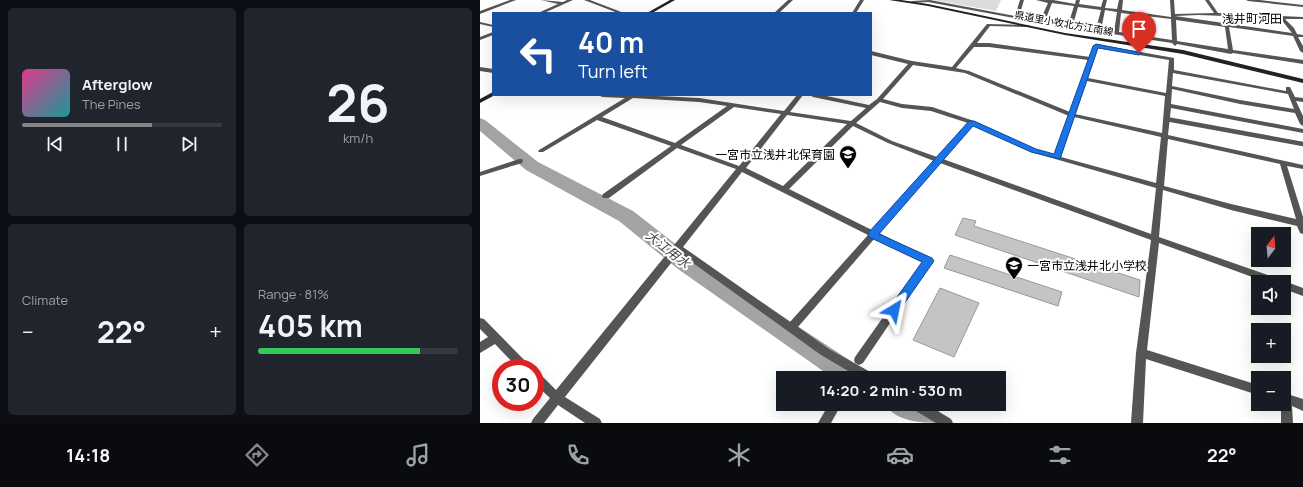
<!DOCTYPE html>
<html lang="en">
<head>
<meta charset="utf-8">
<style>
	:root { --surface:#171b24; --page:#20242c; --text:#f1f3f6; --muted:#9ea1a6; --line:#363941; --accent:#858687 }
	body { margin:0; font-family:Manrope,"Noto Sans JP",sans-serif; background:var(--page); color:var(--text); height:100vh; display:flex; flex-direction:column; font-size:15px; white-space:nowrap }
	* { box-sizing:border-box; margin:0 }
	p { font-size:13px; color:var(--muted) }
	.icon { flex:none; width:22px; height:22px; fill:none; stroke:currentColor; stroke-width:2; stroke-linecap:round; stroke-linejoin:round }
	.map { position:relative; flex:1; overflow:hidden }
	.panel { display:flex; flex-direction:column; gap:8px; padding:8px; background:#0d0f14; width:480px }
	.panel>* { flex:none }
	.guide { position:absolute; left:12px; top:12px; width:380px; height:84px; border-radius:0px; box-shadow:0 4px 16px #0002; background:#1a4fa0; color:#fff; overflow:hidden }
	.needle { width:26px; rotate:16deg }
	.fabs { position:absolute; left:771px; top:227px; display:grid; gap:8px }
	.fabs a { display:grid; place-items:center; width:40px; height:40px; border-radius:0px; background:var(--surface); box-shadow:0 4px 16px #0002; font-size:20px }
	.speed { position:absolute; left:12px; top:359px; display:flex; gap:8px; font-size:20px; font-weight:700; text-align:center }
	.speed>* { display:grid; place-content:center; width:52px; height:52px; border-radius:50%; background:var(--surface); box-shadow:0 4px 16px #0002; line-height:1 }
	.speed .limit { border:6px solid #d22; background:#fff; color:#111 }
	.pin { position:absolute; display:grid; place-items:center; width:34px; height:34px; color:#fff; margin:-41px -17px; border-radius:50% 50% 50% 0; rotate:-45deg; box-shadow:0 0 4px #0007 }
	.pin .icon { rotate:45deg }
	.me { position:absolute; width:44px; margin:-22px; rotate:35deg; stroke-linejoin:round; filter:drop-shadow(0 0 3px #0008) }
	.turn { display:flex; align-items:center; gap:14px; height:84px; padding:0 20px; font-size:18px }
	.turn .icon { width:52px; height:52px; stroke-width:2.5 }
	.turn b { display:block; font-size:28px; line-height:34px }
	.big { font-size:30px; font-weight:700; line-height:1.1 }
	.panel .card { flex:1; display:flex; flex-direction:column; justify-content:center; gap:6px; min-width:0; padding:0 14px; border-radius:6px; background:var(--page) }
	.panel .dial { align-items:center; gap:0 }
	.dial b { font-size:52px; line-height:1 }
	.song { display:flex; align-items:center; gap:12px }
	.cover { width:48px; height:48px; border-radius:6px; background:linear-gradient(135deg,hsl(330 70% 55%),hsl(180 70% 35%)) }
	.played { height:4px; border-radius:2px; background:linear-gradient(90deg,var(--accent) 65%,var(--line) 65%) }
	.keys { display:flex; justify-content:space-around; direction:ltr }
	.heat { display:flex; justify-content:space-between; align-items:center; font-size:22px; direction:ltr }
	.charge { height:6px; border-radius:3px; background:linear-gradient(90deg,#34c759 81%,var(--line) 0) }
	.panel .tiles { flex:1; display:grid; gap:8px; grid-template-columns:repeat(2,1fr) }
	.trip { position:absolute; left:296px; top:371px; width:230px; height:40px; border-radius:0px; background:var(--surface); box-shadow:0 4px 16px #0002; font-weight:700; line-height:40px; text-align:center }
	.tab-bar { display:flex; height:64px; justify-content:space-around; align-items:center; background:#090b0e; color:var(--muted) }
	.tab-bar .icon { width:28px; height:28px }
	.tab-bar .active { color:var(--accent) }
	.tab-bar b { font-size:18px; color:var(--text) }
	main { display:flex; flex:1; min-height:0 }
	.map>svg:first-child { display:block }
	.green { fill:#dcdcdc }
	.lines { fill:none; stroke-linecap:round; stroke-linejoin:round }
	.river { fill:#a3a3a3; fill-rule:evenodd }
	.building { fill:#c4c4c4; stroke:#999 }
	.lane { stroke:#555; stroke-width:4.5 }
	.street { fill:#555; fill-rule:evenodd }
	.secondary { fill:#222; fill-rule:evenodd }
	.route { fill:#1a73e8; stroke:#114b97 }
	.labels { text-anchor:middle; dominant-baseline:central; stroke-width:4; stroke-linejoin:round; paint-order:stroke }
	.far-street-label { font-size:10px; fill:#000; stroke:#fff }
	.far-quarter-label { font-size:12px; fill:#000; stroke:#fff }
	.poi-label { font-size:12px; fill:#000; stroke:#fff; text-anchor:end }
	.water-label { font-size:13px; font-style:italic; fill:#444; stroke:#fff }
</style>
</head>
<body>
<main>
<section class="panel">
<div class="tiles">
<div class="card">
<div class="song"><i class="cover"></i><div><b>Afterglow</b><p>The Pines</p></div></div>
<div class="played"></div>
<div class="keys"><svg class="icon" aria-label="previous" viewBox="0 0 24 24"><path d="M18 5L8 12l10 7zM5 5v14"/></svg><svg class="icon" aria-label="pause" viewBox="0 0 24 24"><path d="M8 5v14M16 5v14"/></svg><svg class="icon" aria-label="next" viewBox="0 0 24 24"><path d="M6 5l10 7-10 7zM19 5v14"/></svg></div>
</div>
<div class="card dial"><b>26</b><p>km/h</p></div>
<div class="card"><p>Climate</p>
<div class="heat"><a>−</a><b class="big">22°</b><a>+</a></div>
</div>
<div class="card"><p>Range · 81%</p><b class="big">405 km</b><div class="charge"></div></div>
</div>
</section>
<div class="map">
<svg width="823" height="423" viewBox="0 0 823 423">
	<rect width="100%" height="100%" fill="#fff"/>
	<path class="green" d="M453,0H521L516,11Z"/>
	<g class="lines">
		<path class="river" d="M0,118L5,120L58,162L153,211L212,257L383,369L387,378H353L198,269L139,221L46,170L0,131Z
			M405,404C428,404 457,398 467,423C444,423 416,423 405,404Z"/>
	</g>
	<path class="building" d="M483,218L496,221L494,226L660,280L659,297L475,235Z
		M470,255L582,292L578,306L464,268Z
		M460,288L499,303L474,357L433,340Z"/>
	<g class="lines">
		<path class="lane" d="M686,119L823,144"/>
		<path class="street" d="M30,0H36L0,14V11Z
			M61,0L83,2L87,0H93L64,13H58L78,4Z
			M104,0H110L144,13H138Z
			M308,0H313L299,13H294Z
			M380,0H384L376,13H372Z
			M450,0L535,16L540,0H544L539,17L560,21L568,3L556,0H573L595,4L596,0H600L599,4L621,7L623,0H627L625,8L637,9L639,0H643L642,10L691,17L690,0H694L695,14L734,13L725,0H729L738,13L823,17V19H805L814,28L817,34L823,35V37H818L823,46V53L820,51L813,36L749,27L753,50L823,60V64L753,53L751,54L697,44L695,46L692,43L566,24L448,2L432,3L430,2L432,1ZM572,3L594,6L588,25L565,21ZM598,7L621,10L616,29L593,25ZM625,10L637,12L634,32L621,30ZM641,13L691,19L692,40L639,32ZM718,15L800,18L812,33L695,16ZM696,20L745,27L748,49L697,41Z
			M766,0H780L823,5V7L768,1Z
			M0,22L13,25V27L0,24Z
			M507,24L548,25L550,26L548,27L510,26L497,43H509L610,57L613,46L616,44L694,58V70L806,91V87H810L815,97L823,98V102L816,101L823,116V126L820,124L815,113L760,104L692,89L691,104L823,129V133L691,108L688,135L823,165V169L807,166L823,217V234L820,233L817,226L751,210L683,190L679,237L799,279L801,282H786L679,243L667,350L778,385V395L666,359L663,423H651L656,353L671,240L460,163L399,233L451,259L452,261L383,363L379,365L375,363L374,360L375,357L442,262L395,238L318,327L349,349L394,374L395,378H380L341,355L199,253L85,397L120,419L122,423H105L78,405L64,423H51L53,419L70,398L55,384V372L59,373L76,390L256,169L197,148L129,198H123L122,196L123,194L191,146L117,120L63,152H59L58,151L59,150L145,98L122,97L119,95H157L219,98L304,111L317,95H323L310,112L371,121L386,108L333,97L330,95H342L389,105L397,99L428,64L391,55V51L432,61L472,67ZM494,47H509L608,60L590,112L489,71L476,68ZM618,48L689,60L686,93L608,78ZM433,65L485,73L589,116L575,155L555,150L494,121L452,107L422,104L403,99ZM693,73L808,94L814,109L760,100L692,86ZM607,81L685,96L682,133L595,114ZM153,98L219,102L247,106L195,143L122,117ZM400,102L422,108L451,111L488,123L457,157L412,141L376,123ZM254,107L301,114L259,166L201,145ZM307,115L367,124L303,186L266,168ZM594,117L681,137L676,183L581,157ZM493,125L551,152L676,188L671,234L463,159ZM373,126L408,143L454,161L392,230L309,189ZM688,139L800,164L816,219L751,204L684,186ZM262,172L388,235L310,322L203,247Z
			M13,32V35L0,40V37Z
			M0,67L13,69V73L0,71Z
			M39,159H42L43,161L42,163L0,176V172Z
			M804,281L823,288V296L804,289V282H802Z
			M0,318L4,319L49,365L50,368H38L15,344L0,353V342L8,337L0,329Z
			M804,393L823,399V411L812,406L813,423H801V404H804Z
			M349,404L361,405L351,423H338Z
			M429,404H446L471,419L473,423H456L431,408Z"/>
		<path class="secondary" d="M190,0H195L172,13H167Z
			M409,0H421L448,4L585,33L703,50L823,79V83L703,54L585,35L448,6Z
			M13,92V95H15L0,103V99Z"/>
	</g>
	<path class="route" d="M616,44L662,53L659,55L618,48L580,159L551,152L493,126L399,234L452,258L454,261L417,314H410L408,310L410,307L442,262L389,237L388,235L389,232L489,121H494L556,149L574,154L613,46Z"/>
	<defs>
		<g id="school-pin" transform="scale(0.9)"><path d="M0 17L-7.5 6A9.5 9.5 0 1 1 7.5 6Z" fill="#000" stroke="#fff"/><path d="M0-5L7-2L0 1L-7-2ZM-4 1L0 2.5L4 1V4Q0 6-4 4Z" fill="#fff"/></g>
	</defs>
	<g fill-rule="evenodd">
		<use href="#school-pin" x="368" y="154"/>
		<use href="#school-pin" x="534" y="265"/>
	</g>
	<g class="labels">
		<g class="far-street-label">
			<text transform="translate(584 23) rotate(10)">県道里小牧北方江南線</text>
		</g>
		<g class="far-quarter-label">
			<text x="772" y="18">浅井町河田</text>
		</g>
		<g class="poi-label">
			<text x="355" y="154">一宮市立浅井北保育園</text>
			<text x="547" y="265" text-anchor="start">一宮市立浅井北小学校</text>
		</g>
		<g class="water-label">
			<text transform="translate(188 249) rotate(38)">大江用水</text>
		</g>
	</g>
</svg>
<div class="fabs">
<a><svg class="needle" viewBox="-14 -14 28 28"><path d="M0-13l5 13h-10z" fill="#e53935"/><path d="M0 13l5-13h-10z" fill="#9ea1a6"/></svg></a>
<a><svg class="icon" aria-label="sound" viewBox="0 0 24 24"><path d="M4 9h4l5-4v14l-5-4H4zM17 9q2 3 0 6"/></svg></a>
<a>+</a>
<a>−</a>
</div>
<div class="speed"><div class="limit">30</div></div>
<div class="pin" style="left:659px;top:53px;background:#d93025"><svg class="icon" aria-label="arrive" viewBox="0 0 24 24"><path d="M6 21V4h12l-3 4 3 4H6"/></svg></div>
<svg class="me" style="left:414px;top:310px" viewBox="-20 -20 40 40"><path d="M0-17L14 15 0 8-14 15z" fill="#1a73e8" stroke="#fff" stroke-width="4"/></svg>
<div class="trip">14:20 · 2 min · 530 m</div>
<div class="guide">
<div class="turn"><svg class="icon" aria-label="left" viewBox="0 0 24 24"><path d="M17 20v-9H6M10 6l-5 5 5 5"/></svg><div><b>40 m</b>Turn left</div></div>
</div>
</div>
</main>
<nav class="tab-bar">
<b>14:18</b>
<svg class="icon active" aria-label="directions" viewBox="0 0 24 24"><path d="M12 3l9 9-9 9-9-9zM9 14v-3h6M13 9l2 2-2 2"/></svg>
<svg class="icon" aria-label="music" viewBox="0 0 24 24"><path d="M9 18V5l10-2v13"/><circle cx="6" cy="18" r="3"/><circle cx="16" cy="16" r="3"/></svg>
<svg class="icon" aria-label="phone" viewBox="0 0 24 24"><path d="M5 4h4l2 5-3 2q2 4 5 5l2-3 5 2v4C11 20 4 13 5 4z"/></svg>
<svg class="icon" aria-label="climate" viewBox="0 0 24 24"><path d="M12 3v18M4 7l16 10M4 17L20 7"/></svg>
<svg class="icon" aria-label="car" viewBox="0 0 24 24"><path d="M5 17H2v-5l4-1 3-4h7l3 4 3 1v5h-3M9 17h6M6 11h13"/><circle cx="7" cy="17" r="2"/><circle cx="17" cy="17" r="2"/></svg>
<svg class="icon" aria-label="filters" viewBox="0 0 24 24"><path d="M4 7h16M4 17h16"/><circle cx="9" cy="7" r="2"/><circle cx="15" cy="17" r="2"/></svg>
<b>22°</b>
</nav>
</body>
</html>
